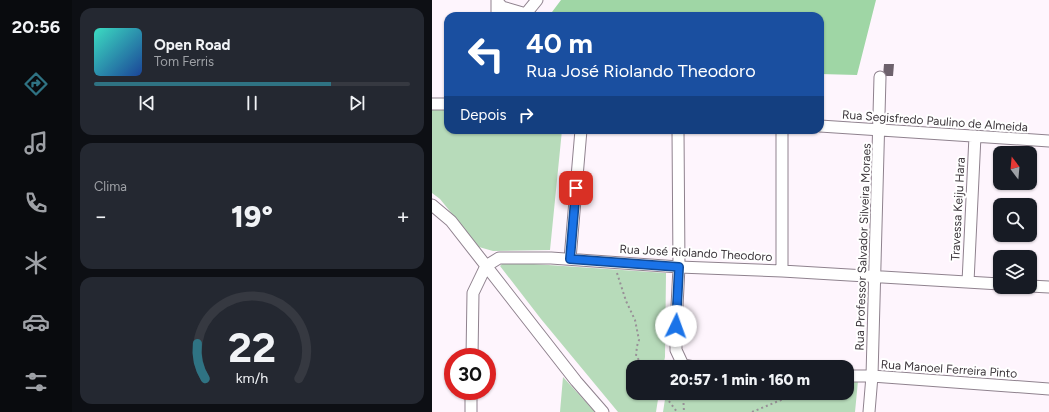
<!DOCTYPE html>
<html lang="pt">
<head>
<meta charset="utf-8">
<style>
	:root { --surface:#171b24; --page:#242831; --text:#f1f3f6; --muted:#9ea1a6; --line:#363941; --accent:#2f7383 }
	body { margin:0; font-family:Figtree,sans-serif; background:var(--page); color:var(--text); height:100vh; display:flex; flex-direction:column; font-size:15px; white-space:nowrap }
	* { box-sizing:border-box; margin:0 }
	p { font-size:13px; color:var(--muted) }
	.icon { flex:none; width:22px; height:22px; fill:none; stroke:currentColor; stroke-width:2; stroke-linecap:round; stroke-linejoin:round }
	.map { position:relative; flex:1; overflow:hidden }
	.details { display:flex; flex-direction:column; gap:8px; padding:8px; background:#0d0f14; width:360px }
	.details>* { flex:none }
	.guide { position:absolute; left:12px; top:12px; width:380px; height:122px; border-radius:12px; box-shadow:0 1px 3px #0004; background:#1a4fa0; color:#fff; overflow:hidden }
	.needle { width:26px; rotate:344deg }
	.controls { position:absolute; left:561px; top:146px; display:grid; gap:8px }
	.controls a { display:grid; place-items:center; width:44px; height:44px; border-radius:8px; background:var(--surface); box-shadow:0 1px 3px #0004; font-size:20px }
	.speed { position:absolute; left:12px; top:348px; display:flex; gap:8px; font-size:20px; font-weight:700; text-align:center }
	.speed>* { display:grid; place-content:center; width:52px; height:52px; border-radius:50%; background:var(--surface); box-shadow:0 1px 3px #0004; line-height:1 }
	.speed .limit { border:6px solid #d22; background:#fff; color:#111 }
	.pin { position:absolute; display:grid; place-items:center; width:34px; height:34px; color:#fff; margin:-17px; border-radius:8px; box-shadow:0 2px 6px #0006 }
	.me { position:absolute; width:44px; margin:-22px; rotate:3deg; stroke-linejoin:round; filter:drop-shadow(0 0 3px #0008) }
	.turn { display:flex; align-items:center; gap:14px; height:84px; padding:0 16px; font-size:18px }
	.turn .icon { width:52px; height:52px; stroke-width:2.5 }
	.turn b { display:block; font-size:28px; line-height:34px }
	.then { display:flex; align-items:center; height:38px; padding:0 16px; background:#0003; gap:8px; font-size:15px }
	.big { font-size:30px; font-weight:800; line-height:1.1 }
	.details .card { flex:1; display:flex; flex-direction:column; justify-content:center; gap:6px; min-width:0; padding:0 14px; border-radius:12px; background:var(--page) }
	.details .dial { align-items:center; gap:0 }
	.dial svg { height:104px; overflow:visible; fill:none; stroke:var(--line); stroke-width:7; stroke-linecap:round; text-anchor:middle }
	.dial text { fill:var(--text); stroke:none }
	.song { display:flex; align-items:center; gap:12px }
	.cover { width:48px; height:48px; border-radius:6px; background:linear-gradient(135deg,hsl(170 70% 55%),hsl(220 70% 35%)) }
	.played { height:4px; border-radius:2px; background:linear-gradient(90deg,var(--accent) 75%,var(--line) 75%) }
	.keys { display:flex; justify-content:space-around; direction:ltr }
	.heat { display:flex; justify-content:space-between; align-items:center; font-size:22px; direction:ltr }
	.trip { position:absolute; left:194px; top:360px; width:228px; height:40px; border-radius:12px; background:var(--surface); box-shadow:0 1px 3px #0004; font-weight:800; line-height:40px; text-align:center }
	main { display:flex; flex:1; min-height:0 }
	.dock { display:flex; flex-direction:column; width:72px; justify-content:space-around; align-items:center; background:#090b0e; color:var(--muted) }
	.dock .icon { width:28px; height:28px }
	.dock .on { color:var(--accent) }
	.dock b { font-size:18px; color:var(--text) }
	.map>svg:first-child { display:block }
	.green { fill:#b7dbba }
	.forest { fill:#9fd6a5 }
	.building { fill:#6d616c }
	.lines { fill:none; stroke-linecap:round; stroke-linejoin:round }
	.minor-casing { stroke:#8f828e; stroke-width:13 }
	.path { stroke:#989097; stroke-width:2; stroke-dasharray:2 3; stroke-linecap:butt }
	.minor { stroke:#fff; stroke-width:11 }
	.route-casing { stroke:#114b97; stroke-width:10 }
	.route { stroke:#1a73e8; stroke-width:7 }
	.labels { text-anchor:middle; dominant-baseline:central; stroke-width:4; stroke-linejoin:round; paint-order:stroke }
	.street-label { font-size:12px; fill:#3c363b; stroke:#fff }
</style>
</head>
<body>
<main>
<nav class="dock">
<b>20:56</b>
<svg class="icon on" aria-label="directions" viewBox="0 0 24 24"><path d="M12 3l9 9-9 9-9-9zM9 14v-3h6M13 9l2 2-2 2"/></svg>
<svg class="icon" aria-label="music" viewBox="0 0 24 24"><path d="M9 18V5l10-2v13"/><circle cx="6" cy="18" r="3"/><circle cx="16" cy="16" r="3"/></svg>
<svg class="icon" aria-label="phone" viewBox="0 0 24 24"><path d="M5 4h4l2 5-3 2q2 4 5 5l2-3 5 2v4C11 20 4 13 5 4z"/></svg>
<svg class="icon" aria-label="climate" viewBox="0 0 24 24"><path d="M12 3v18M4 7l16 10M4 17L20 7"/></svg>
<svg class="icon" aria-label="car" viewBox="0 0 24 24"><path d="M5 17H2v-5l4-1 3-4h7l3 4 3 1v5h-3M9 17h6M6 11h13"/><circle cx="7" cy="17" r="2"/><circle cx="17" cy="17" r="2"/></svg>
<svg class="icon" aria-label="filters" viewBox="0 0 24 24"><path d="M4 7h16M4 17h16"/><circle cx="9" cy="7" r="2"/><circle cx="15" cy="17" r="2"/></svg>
</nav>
<section class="details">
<div class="card">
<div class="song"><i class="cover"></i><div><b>Open Road</b><p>Tom Ferris</p></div></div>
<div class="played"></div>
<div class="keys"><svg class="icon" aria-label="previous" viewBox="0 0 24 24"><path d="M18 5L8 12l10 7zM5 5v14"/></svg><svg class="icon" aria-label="pause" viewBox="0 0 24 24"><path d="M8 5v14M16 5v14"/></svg><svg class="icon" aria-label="next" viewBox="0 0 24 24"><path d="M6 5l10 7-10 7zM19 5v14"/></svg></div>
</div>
<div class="card"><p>Clima</p>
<div class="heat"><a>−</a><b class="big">19°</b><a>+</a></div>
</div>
<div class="card dial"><svg viewBox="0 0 100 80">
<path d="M14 69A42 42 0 1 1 86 69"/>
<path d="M14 69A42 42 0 0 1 8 42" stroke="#2f7383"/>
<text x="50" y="56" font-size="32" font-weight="700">22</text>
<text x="50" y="72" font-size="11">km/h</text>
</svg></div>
</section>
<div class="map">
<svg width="617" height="412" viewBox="0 0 617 412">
	<rect width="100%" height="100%" fill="#fef5fd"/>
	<path class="green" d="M0,109L16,110V130H130L118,250L61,251L47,247L8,199L0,193Z
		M72,262L234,273L233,357L231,367H201V393H227L224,412H186L109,319L68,266Z
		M131,377L163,412H128Z
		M415,380L426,381L423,412H231L234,393H415Z"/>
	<path class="forest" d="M129,0H444L425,75L388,74V16H117Z"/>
	<path class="building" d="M452,64H462L461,76H451Z"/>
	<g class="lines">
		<g class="minor-casing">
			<path id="minor" d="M65,1L70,7L94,14
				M65,16V0
				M92,16L105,0
				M0,104H16
				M388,126L617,141
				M246,130L247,267L244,326V350L251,365L262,367
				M0,205L19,221L144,381L171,412
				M138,259L149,130
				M350,271V130
				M536,282L543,136
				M598,286L617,287
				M40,357L41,293L54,266L67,258H119L247,267L350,271L568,284
				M415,376H440L617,389
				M39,412V391
				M437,412L440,376L448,77"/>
		</g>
		<path class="path" d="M185,273L194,301L203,320L207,340L205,346L204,356L212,367
			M231,393L245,412
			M251,393L252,412
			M320,412L366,393"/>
		<use href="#minor" class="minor"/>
	</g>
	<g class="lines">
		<g class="route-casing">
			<path id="route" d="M144,188L138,259L247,267L244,326"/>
		</g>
		<use href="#route" class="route"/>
	</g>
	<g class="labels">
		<g class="street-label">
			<text transform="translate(503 121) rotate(4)">Rua Segisfredo Paulino de Almeida</text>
			<text transform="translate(526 209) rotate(-87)">Travessa Keiju Hara</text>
			<text transform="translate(431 247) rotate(-88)">Rua Professor Salvador Silveira Moraes</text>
			<text transform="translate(264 253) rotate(3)">Rua José Riolando Theodoro</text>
			<text transform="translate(517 369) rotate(4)">Rua Manoel Ferreira Pinto</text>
		</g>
	</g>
</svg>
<div class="controls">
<a><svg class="needle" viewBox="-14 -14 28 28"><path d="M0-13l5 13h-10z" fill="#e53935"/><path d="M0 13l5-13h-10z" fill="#9ea1a6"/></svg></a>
<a><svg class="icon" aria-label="search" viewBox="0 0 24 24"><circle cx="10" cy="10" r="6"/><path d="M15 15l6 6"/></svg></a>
<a><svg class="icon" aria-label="layers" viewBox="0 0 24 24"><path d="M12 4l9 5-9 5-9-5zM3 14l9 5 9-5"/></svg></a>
</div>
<div class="speed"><div class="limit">30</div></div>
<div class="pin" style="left:144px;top:188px;background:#d93025"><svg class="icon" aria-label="arrive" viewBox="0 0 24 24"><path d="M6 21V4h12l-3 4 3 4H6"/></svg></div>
<svg class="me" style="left:244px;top:326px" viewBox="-20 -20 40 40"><circle r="19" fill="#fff"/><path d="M0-13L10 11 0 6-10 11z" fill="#1a73e8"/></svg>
<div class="trip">20:57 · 1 min · 160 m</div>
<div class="guide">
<div class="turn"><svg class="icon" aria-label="left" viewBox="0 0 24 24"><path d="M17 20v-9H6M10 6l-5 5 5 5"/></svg><div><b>40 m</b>Rua José Riolando Theodoro</div></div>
<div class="then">Depois<svg class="icon" aria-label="right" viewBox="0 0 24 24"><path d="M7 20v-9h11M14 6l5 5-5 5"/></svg></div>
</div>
</div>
</main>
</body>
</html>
